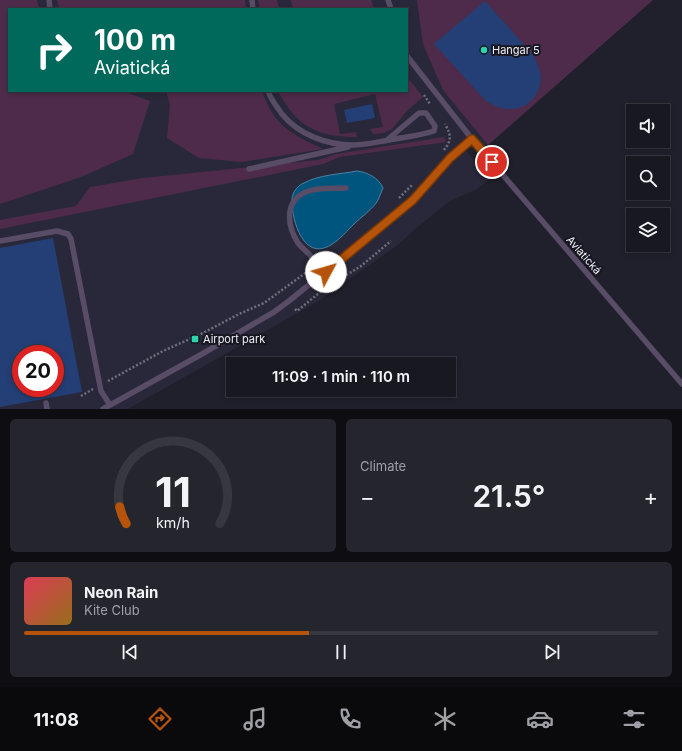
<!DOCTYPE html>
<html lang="en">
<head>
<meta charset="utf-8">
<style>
	:root { --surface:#181821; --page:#25252e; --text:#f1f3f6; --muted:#9fa0a5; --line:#36373f; --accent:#b45309 }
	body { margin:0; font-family:Inter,sans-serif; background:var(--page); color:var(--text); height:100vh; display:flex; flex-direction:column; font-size:15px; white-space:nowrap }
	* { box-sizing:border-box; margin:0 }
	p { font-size:13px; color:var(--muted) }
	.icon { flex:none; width:22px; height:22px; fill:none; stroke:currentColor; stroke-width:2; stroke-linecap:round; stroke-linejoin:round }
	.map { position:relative; height:409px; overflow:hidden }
	.drawer { display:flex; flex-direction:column; gap:10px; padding:10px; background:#0d0d12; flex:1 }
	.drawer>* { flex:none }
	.banner { position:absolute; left:8px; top:8px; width:400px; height:84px; border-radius:0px; box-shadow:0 2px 6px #0003,0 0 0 1px var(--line); background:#00695c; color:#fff; overflow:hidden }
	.controls { position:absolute; left:626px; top:104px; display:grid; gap:8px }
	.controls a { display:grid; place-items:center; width:44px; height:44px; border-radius:0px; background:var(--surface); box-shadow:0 2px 6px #0003,0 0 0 1px var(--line); font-size:20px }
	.speed { position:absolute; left:12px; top:345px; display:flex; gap:8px; font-size:20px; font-weight:700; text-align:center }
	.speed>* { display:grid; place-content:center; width:52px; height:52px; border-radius:50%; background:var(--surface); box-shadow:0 2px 6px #0003,0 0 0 1px var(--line); line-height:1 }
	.speed .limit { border:6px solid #d22; background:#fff; color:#111 }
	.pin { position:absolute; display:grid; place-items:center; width:34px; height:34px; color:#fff; margin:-17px; border:2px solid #fff; border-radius:50%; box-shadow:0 1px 4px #0007 }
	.me { position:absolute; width:44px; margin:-22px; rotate:51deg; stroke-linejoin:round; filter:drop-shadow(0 0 3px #0008) }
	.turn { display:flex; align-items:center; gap:14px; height:84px; padding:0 20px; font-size:18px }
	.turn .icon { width:52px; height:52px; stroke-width:2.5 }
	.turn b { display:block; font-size:28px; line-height:34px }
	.big { font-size:30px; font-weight:600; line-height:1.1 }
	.drawer .tile { flex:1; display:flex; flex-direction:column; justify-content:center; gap:6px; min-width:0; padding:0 14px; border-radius:6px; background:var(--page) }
	.drawer .dial { align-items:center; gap:0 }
	.dial svg { height:104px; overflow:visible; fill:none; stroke:var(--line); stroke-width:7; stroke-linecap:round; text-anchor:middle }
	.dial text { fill:var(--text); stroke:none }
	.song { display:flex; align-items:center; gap:12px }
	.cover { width:48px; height:48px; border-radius:6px; background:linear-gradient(135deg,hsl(350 70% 55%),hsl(40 70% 35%)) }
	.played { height:4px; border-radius:2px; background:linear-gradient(90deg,var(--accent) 45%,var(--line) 45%) }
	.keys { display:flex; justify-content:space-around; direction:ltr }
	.heat { display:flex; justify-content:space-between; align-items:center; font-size:22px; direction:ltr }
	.drawer .tiles { flex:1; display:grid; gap:10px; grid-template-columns:1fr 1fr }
	.tile:last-child { grid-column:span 2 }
	.trip { position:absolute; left:226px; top:357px; width:230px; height:40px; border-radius:0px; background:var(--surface); box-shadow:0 2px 6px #0003,0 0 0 1px var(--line); font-weight:600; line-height:40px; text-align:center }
	.dock { display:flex; height:64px; justify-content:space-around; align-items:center; background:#0a0a0d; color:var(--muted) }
	.dock .icon { width:28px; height:28px }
	.dock .selected { color:var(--accent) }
	.dock b { font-size:18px; color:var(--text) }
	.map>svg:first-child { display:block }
	.built { fill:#29283a; fill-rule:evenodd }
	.green { fill:#4e2b4b }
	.water { fill:#00557f; stroke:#4883a3 }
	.building { fill:#233f75; fill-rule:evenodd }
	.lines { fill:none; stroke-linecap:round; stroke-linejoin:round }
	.path { stroke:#6f6f79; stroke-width:2.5; stroke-dasharray:2 2; stroke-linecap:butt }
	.service { stroke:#594c66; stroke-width:5.5 }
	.route-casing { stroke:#753606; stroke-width:10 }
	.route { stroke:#b45309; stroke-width:7 }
	.poi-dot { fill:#2bd5ac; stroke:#171722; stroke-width:1.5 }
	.labels { text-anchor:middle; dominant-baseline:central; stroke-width:4; stroke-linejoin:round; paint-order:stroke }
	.poi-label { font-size:11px; fill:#efeff7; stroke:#171722; text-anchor:start }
	.street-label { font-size:11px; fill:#efeff7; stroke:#171722 }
</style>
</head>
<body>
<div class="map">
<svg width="682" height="409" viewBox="0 0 682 409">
	<rect width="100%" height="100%" fill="#20202c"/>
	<path class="built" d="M0,0H653L488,145L465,149L489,180L477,189L450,201L415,229L399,244L317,302L128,409H0ZM9,9H407V91H9ZM21,354H55V388H21Z"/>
	<path class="green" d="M0,0H37L39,9H9V91H122L150,101L133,154L81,177L0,204Z
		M57,0H245L246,9H59Z
		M258,0H277L279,9H260Z
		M291,0H371L374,9H293Z
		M417,0H653L488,145L443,90L423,44Z
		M407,77L423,97L407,111L392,129L384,133L373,134L370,129L383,127L375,94L334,104L340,134L356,132L357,137C317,137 297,127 278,91H407Z
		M166,91H262C275,127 290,133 323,149L242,162L199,158L167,138L170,105Z
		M444,137L446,142L340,157L323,164L0,229V220L76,206L90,187L143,178L318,160L336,154Z"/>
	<path class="water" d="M357,171C367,172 379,178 383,188C381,192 380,196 378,200C374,208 360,218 353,225C345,233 335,245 324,248C301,255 291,216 292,199C292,193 298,185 304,183C318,175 341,174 357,171Z"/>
	<path class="building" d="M485,1L534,56L539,68L541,78L539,89L534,98L526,105L516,109H506L495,106L485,100L434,44Z
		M372,104L375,118L347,123L344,110Z
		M53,238L82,392L0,407V248ZM21,354H55V388H21Z"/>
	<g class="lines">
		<path class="path" d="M424,95L430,104
			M444,150C452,140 451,135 445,124
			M399,198L412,185
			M295,309L297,311L324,289L361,266L391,241
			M108,381L163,351L201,334L239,314L264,303L311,269
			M81,396L93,389"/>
		<path class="service" d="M49,0L50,9
			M252,0L253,9
			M388,0L391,9
			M407,56L472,139L682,384
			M268,91C271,100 277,107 282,114C299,135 327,145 353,145C365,145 377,142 389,140C404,137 419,136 434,131L435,126L426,113H419L387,140
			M249,169L348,147
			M0,241L57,231L68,234L71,239L101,391L110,405
			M325,272C319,267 314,260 309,254C305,250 301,247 298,243C287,226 284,201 306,192C318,187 333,189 346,188
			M46,403L47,409
			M103,409L202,354L274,312L289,301L413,200L450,158L472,139"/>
	</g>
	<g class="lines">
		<g class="route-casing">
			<path id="route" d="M326,272L413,200L450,158L472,139L492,162"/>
		</g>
		<use href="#route" class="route"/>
	</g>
	<g class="poi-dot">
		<circle cx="484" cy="50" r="4"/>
		<rect x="191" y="335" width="8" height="8" rx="2"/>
	</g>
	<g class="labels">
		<g class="poi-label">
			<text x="492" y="50">Hangar 5</text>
			<text x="203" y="339">Airport park</text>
		</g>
		<g class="street-label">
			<text transform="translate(584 255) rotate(49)">Aviatická</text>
		</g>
	</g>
</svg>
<div class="controls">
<a><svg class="icon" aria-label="sound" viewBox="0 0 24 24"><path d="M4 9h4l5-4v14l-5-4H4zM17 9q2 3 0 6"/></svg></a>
<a><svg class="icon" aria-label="search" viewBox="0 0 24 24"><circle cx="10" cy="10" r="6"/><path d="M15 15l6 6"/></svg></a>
<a><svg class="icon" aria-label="layers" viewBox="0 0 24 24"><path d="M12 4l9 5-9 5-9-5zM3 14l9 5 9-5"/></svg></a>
</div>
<div class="speed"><div class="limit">20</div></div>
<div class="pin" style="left:492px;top:162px;background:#d93025"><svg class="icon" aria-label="arrive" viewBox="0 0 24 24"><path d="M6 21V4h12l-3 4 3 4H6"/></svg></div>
<svg class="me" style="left:326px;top:272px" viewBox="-20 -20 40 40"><circle r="19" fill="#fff"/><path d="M0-13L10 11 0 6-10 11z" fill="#b45309"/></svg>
<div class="trip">11:09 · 1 min · 110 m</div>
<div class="banner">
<div class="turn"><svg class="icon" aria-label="right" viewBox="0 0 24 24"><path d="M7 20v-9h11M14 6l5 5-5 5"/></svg><div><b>100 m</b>Aviatická</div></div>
</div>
</div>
<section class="drawer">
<div class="tiles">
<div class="tile dial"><svg viewBox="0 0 100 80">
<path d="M14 69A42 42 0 1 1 86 69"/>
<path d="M14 69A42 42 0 0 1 9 56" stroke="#b45309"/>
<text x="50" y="56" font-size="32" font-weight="700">11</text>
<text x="50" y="72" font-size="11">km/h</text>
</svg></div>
<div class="tile"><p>Climate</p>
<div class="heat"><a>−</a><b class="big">21.5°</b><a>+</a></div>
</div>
<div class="tile">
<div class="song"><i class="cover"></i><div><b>Neon Rain</b><p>Kite Club</p></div></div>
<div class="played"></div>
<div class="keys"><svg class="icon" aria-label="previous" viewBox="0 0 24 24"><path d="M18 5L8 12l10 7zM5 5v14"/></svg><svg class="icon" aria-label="pause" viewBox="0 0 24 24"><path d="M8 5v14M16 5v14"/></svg><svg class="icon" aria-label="next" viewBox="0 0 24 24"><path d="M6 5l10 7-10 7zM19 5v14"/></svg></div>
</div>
</div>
</section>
<nav class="dock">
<b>11:08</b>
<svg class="icon selected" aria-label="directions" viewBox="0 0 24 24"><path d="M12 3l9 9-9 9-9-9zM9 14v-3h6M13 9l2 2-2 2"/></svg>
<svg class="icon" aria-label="music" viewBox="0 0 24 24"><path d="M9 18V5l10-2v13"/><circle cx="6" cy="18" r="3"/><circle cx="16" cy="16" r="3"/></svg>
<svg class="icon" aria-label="phone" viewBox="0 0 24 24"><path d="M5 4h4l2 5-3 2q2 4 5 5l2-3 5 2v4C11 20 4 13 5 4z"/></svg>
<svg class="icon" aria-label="climate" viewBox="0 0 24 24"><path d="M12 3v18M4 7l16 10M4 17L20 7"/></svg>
<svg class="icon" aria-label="car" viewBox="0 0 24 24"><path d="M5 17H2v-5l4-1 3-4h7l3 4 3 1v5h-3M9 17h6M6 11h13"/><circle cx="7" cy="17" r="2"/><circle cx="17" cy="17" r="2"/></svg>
<svg class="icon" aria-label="filters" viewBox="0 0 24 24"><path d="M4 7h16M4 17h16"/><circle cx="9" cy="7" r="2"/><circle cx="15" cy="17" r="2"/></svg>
</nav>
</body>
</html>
